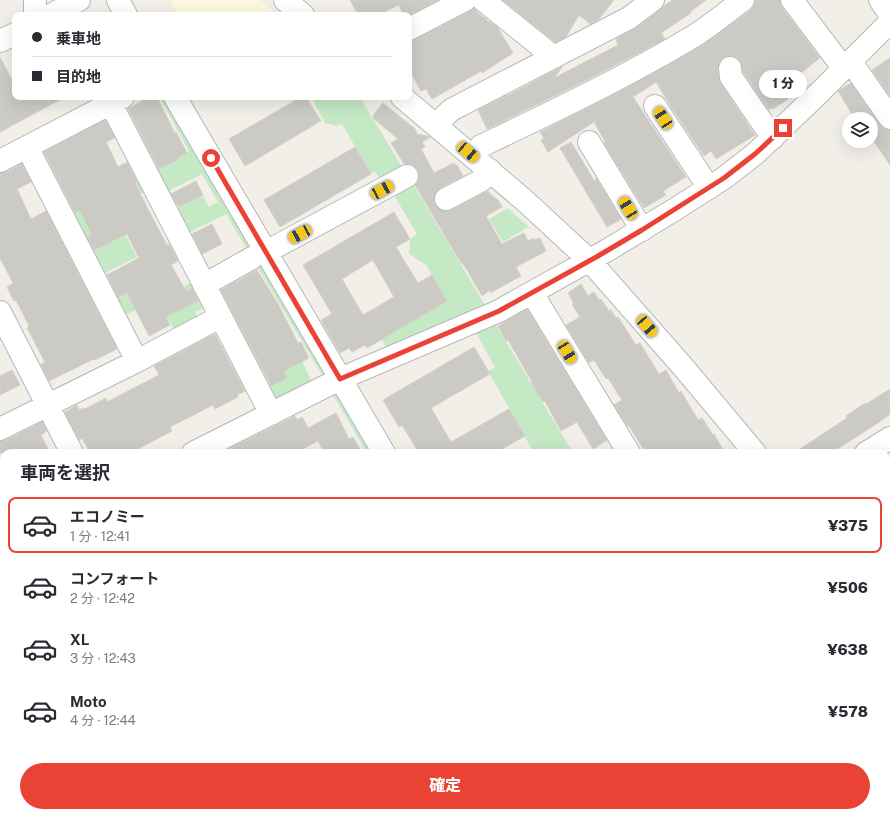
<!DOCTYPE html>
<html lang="ja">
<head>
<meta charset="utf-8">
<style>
  body { margin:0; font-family:"Public Sans","Noto Sans JP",sans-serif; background:#f2f2f3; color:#2b2b33; height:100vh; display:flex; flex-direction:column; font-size:15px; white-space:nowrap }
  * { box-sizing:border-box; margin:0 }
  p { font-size:13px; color:#7c7c81 }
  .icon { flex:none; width:22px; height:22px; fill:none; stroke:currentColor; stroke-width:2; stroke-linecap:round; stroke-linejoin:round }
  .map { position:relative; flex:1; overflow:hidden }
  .panel { position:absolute; left:0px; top:449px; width:890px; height:368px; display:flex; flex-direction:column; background:#fff; border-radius:12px 12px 0 0; box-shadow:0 4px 16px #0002 }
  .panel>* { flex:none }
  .guide { position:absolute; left:12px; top:12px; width:400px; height:88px; border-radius:8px; box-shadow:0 4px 16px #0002; display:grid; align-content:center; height:88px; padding:0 20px; background:#fff }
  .controls { position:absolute; left:842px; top:112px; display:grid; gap:8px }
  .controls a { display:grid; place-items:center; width:36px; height:36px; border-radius:50%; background:#fff; box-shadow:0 4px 16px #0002; font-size:20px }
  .end { position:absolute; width:18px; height:18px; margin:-9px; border:5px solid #ea4335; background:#fff; box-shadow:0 0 0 2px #fff }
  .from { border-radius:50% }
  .bubble { position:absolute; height:28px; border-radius:14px; background:#fff; box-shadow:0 4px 16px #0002; font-size:13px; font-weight:800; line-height:28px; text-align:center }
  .car { position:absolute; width:12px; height:24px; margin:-12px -6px; border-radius:5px; box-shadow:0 0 3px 1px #0007; background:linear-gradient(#f5c518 24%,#345 0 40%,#f5c518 0 76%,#345 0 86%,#f5c518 0) }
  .guide b { display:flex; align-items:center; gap:14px; height:38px; font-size:15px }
  .guide b+b { border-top:1px solid #e1e1e2 }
  .guide i { width:10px; height:10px; background:#2b2b33 }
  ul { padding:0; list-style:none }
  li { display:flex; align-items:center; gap:12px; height:56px; margin:0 8px 6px; padding:0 12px; border:2px solid transparent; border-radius:8px }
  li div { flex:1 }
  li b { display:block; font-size:15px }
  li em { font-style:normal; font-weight:800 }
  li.selected { border-color:#ea4335 }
  li>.icon { width:36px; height:36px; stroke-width:1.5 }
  h2 { padding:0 20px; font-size:18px; line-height:48px }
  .button { display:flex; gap:8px; margin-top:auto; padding:8px 20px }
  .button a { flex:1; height:46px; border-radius:24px; background:#ea4335; color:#fff; font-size:16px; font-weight:800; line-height:46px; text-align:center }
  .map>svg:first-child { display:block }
</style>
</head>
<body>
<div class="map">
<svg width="890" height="817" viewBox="0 0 890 817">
  <rect width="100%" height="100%" fill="#f1efe8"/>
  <path fill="#fef7e0" d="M169,0H260L278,15H178Z"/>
  <path fill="#c5e8c5" d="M159,97H168L324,373L322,375L226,214L184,235L175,209L203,196L209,207L218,202L202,174L163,194L141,151L148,148L151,153L148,154L153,164L156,163L160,169L178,160L177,158L189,151Z
    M311,97H360L405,172L377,186L378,176L375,171L371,174L342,124L337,126L325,123Z
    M144,179L147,185L144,192L127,201L92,235L87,237L93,250L124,232L137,257L99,276L71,215Z
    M410,179L485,305L386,348L382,339L447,301L426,265L409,254L410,239L417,234L391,190Z
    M508,208L529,227L503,242L489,219Z
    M196,280L209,305L195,312L200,322L176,334L167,317L198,301L192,288L186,291L183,287Z
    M150,281L159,298L120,318L112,301Z
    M496,325L573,453H534L488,371L495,367L476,333Z
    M265,356V368L259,371L268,388L287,378L284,371L302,362L312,381L277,399L266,396L250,363Z
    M332,393L343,395L377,453H367Z"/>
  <path fill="#cccac5" stroke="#d6d1c6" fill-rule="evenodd" d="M350,0H438L409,15H403L399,5L378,15H358Z
    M503,0H614L599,19L590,24L579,15L566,37L555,42Z
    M672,0H706L690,12L691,13L661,33L665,39L583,82L487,129L478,110L507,95V96L563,66L554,78L618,45L616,39L636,28Z
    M755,0H780L782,8L820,58L797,76L804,87L787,97L788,99L773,109L772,108L769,110L743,72L740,60L735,57L729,56L722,58L719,63L718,69L721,84L755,135L716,159L711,151L704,156L671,107L656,82L633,97L686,177L663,191L666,195L644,208L604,143L605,141L594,122L548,152L541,140L544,138L540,132L621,91L700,47L751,10L754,5Z
    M474,8L479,14L486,19L488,22L489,21L498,28L513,53L482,73L481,71L432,99L426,89L421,91L409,69V41L415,40L471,11Z
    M0,57L15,86V97H65L0,132Z
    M890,58V96L872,70Z
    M851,83L880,125L884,129L890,130V165L871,137V119H855L838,91Z
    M140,97H157L175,133L176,132L187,153L177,158L178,160L159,169L128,109L142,101Z
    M301,97H306L321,121L245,166L229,139Z
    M383,103L415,129L417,134L431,137L422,142L425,147L421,149L434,173L454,163L456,166L457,165L463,176L440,188L436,192L434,199L435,204L439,209L445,211L451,210L488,191L490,194L498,200L502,207L486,216L502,244L524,233L528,241L533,238L534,240L540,238L546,251L516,267L521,276L490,293V290L482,296L464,265L461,263L415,185L418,182L419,177L418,170L413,165L408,164H404L391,143L398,139L373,118L374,117L373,115Z
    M105,120L115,138L106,142L118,167L127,162L137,182L135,183L149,211L167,245L169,244L178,261L171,265L186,291L192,288L198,301L166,317L170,325L149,336L127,293L118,297L107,275L139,258L127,234L94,250L87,237L92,235L80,210L75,213L44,152Z
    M571,142L595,182L596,178L621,219L607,227L560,148Z
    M355,147L371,174L280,227L264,200Z
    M22,164L31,182L17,189L31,219L46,211L117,349L95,360L94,359L49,381L41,364L45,362L27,328L29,326L16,300L14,301L7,287L13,283L0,258V173L6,172Z
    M196,181L203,195L179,207L171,194Z
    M394,212L410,239L396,247L418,283L432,275L447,301L367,348L365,345L352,352L349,348L340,353L321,320L332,314L303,265ZM373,260L394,297L363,315L342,279Z
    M212,224L222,244L202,254L192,234Z
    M257,270L278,304L298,343L301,342L309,358L284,371L287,378L271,386L221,290Z
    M581,284L588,296L594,292L599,300L601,299L609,311L611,310L616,318L618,317L636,345L640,343L659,374L666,370L679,393L681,391L698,420L702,418L713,435L714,434L725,453H646L629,426L628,427L614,405L622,400L608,378L606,379L594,360L589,363L566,325L580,317L572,304L574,303L568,293Z
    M527,309L607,440L593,449L577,422L561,431L545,401L543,402L531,383L532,382L508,340L506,341L498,326Z
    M215,334L245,391L237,395L238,397L215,409L213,405L170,427L172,431L130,453H90L82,438L79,440L65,412L77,405L79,410L84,408L85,409L106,398L107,402L130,390L159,375L154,366Z
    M474,347L490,374L431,408L451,442L509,409L525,436L495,453H419L402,425L399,427L383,400Z
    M12,370L20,385L0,395V376Z
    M890,389V414L878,423L831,453H794L847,418L846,416L865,403L866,404Z
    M336,413L349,439L353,437L362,453H322L324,452L318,441L295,453H221L295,416L297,420L302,417L308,428Z
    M42,422L47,431L41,435L50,453H0V441L6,440Z"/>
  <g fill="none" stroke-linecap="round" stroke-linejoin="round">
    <defs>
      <path id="minor" d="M35,0V15
        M118,0L126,15
        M285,0L303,15
        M483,0L554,57
        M792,0L838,61L845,68
        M880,0L890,14
        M51,15L79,0
        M409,29L465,0
        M0,41L15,34
        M851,62L890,118
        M730,68L731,77L773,138
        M175,97L384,453
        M402,97L524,200L589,260L684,368L755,453
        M111,104L271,414
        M655,106L709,188
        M436,125L451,110L629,18L653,0
        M589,142L642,230
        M481,146C552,112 626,77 694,36C711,25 727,12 743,0
        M27,147L137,361
        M0,161L123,97
        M446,199L482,180L490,170
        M266,252L407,176
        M204,285L252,258
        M532,293L629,453
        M0,312L72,453
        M0,429L137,361L220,317
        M193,453L340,379L499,311L606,251L674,210L724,178L755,154L822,90L890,22
        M866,453L890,438
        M886,541L890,538
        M0,552L4,550
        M886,596L890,600
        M0,675L4,673
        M886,720L890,723
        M0,787L4,794
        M15,813L17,817
        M146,813L148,817
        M414,813V817
        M631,813L635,817
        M885,813L889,817
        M264,817L271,813
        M536,817L541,813"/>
    </defs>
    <use href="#minor" stroke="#b5b8bc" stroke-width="24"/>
    <use href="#minor" stroke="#fff" stroke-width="22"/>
  </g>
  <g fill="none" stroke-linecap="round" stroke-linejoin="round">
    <path stroke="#ea4335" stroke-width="5" d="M211,158L340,379L499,311L598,256L642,230L724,178L755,154L783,128"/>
  </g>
</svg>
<div class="controls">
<a><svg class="icon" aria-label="layers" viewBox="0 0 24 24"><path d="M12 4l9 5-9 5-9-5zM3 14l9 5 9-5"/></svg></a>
</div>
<i class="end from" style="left:211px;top:158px"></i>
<i class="end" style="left:783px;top:128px"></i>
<div class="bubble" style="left:759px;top:70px;width:48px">1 分</div>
<i class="car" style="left:663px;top:118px;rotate:327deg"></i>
<i class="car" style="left:468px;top:152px;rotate:130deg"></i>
<i class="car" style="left:382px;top:190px;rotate:61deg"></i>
<i class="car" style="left:628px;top:208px;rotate:329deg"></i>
<i class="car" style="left:300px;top:234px;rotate:242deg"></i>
<i class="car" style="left:647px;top:326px;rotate:139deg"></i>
<i class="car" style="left:567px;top:352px;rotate:149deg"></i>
<div class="guide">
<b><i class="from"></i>乗車地</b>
<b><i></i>目的地</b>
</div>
<section class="panel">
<h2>車両を選択</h2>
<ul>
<li class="selected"><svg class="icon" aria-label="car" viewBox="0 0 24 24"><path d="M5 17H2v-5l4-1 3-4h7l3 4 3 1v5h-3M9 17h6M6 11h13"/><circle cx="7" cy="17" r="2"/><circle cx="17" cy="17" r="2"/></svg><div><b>エコノミー</b><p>1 分 · 12:41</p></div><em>¥375</em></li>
<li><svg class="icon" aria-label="car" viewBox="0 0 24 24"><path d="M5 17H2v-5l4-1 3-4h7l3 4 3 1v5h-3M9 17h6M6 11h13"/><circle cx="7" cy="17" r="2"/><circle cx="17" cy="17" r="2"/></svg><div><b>コンフォート</b><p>2 分 · 12:42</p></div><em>¥506</em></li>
<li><svg class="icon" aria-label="car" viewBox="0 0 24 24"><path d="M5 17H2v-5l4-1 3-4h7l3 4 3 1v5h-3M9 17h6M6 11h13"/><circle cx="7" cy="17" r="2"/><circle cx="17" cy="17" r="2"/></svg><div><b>XL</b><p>3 分 · 12:43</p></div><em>¥638</em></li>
<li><svg class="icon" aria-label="car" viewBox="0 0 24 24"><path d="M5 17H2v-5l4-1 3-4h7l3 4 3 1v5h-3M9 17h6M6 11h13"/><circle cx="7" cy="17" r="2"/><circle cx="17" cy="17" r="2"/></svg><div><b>Moto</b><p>4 分 · 12:44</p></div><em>¥578</em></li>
</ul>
<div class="button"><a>確定</a></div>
</section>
</div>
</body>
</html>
